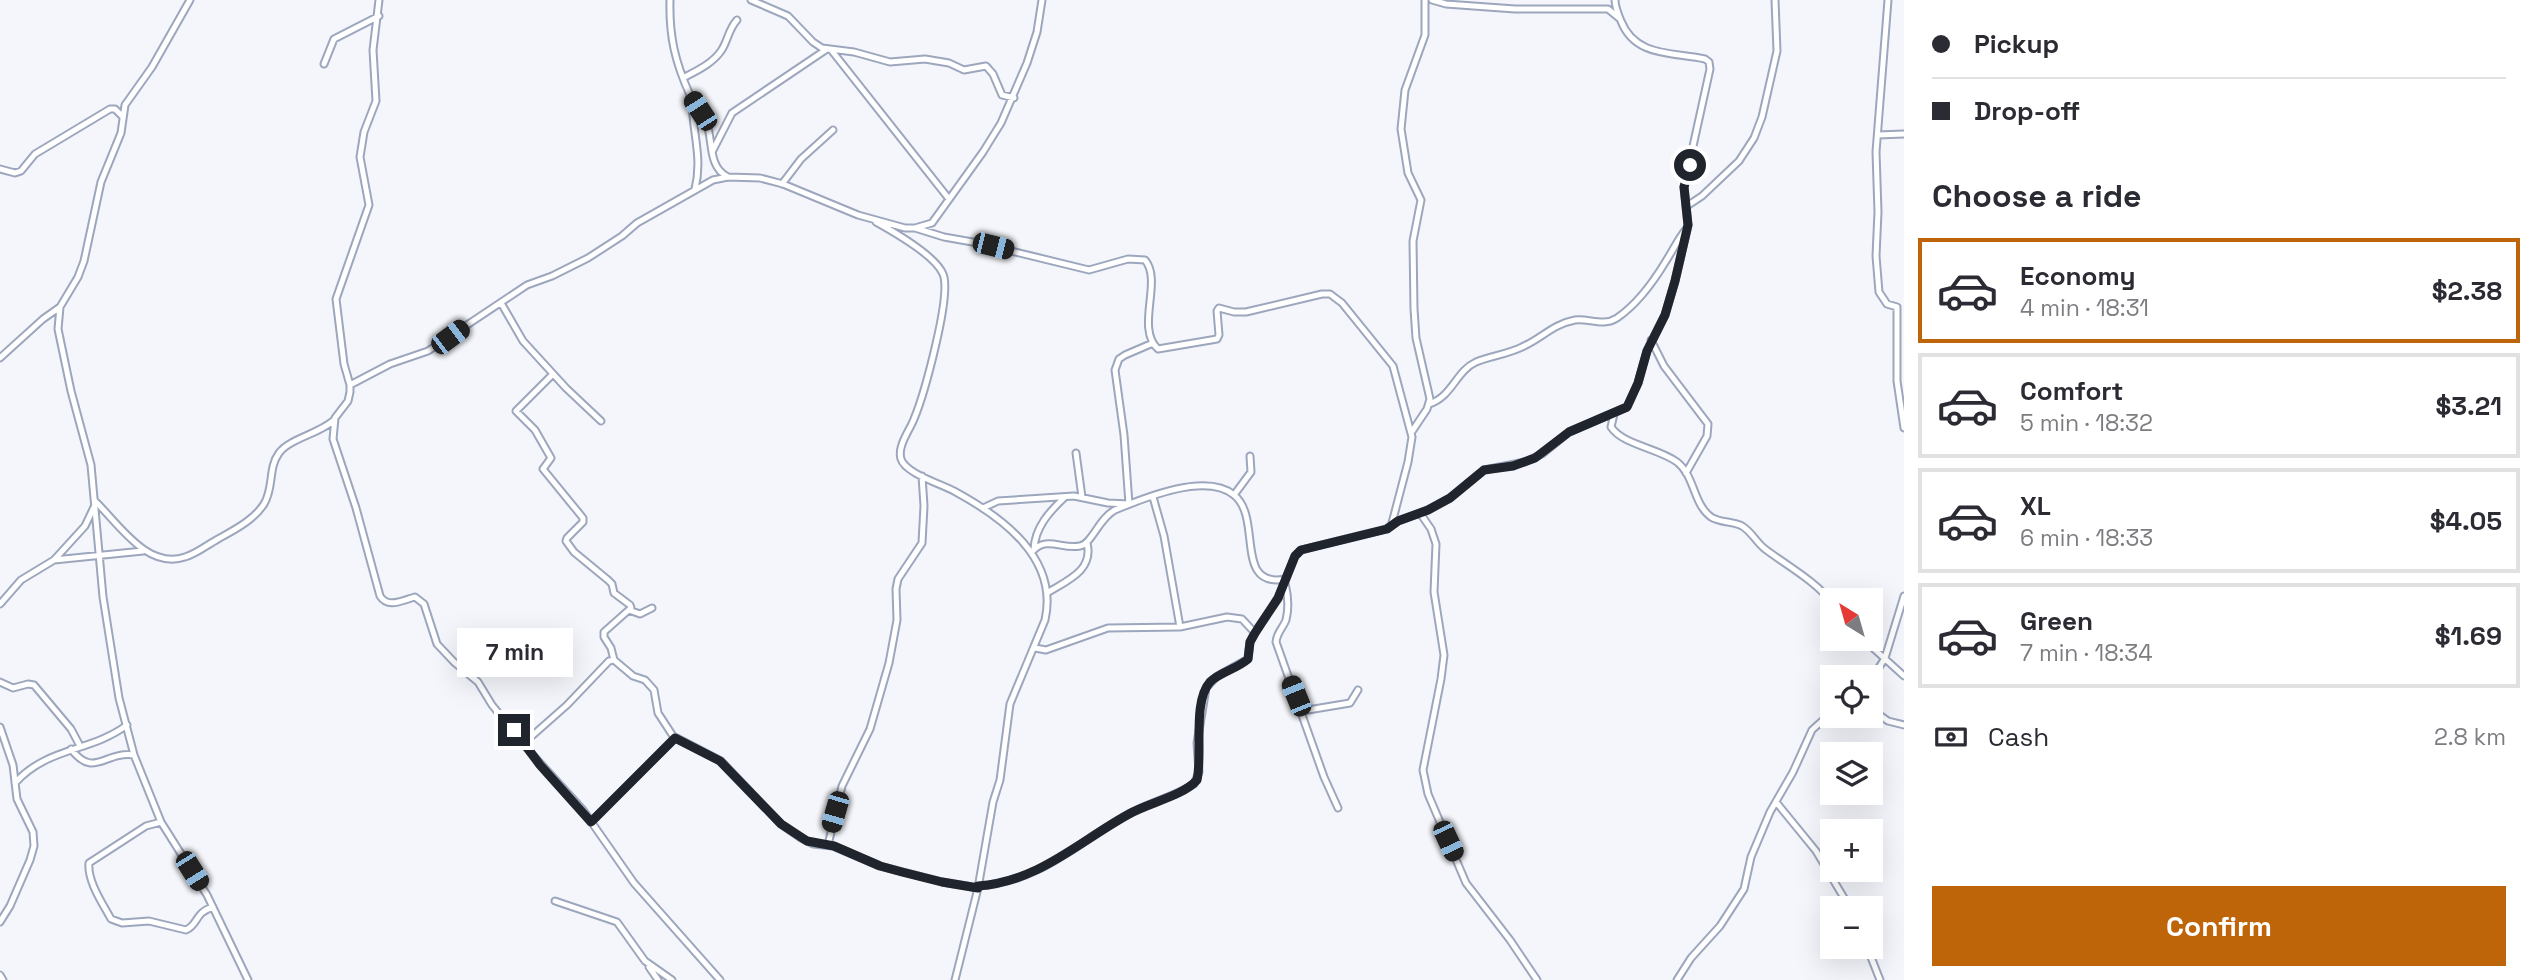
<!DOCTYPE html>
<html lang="en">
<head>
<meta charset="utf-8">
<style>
  body { margin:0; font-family:"Space Grotesk",sans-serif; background:#f7f7f7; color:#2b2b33; height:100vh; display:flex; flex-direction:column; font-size:26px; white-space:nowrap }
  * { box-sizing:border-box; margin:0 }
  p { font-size:23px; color:#7c7c81 }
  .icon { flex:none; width:38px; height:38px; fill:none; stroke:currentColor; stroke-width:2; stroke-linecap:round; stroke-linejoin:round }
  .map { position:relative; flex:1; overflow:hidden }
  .panel { display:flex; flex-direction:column; background:#fff; width:630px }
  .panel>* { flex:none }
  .guide { display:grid; align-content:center; height:154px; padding:0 28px; background:#fff }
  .needle { width:46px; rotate:323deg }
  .buttons { position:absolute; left:1820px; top:588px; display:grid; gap:14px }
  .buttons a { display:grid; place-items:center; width:63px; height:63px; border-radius:0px; background:#fff; box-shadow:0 7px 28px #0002; font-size:35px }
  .end { position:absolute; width:32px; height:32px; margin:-16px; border:9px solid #20242d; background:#fff; box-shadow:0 0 0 4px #fff }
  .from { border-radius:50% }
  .bubble { position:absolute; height:49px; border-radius:0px; background:#fff; box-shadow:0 7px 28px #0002; font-size:23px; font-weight:700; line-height:49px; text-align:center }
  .car { position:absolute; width:21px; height:42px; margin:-21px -10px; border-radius:9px; box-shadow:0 0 5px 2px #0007; background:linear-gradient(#222 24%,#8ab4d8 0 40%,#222 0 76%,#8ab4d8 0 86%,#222 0) }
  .guide b { display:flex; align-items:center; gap:24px; height:66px; font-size:26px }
  .guide b+b { border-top:2px solid #e1e1e2 }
  .guide i { width:18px; height:18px; background:#2b2b33 }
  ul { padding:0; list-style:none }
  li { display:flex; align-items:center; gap:21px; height:105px; margin:0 14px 10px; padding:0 14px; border:4px solid #e1e1e2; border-radius:0px }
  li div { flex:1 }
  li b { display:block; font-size:26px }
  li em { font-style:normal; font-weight:700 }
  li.selected { border-color:#be6409 }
  li>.icon { width:63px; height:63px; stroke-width:1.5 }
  h2 { padding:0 28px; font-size:32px; line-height:84px }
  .pay { display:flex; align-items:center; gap:18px; height:77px; padding:0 28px; font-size:26px }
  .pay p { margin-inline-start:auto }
  .action { display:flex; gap:14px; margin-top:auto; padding:14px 28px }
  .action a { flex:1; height:80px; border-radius:0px; background:#be6409; color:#fff; font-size:28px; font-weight:700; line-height:80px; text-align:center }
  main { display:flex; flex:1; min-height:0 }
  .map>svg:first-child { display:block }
</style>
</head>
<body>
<main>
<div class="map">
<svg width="1904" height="980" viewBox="0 0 1904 980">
  <rect width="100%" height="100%" fill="#f4f6fb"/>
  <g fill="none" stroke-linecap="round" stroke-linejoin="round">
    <defs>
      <path id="street" d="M190,0L152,67L125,105L121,133L101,182L84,261L78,277L60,307L58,329L71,391L91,465L103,597L119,698L134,755L161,822L207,895L248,980
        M379,0L373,50L376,101L364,132L360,157L369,205L336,299L344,364L350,385V392L348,401L335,418L333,439L356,508L380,596C388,609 403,600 415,597L424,604L437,644L454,662L478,682L492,705L531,753L583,810L634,883L720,980
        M670,0C669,36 675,62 690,95C694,105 703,113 707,124C713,142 708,167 728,177
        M751,0L788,16L813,42L822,48L854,52L890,62L925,59L949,63L964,70L986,66L993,74L1002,95L1014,98
        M1432,0L1446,4L1515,9H1608L1619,18
        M1888,0L1876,152L1878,212L1876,256L1879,292L1887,304L1897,307V381L1904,428
        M832,51L949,199
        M324,64L334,39L379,16
        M683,78C696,71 712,64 721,51C728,41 728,30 737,20
        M692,99C692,132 703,157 695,189
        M1878,135L1904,134
        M712,152L732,113L827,49
        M0,169L15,173L21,171L35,154L110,109H115L123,117
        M782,184L801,159L833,130
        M1687,206L1702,196L1739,161L1754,138L1762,117L1777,51L1775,0
        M876,222C894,232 935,255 943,274C952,295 924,395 914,419C910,430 897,446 901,459C905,473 941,484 954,491C1002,517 1059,558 1045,620L1010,704L1000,780L993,802L978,888L955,980
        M915,228L944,237L978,243L1089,270L1128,259L1145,260C1163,281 1135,328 1158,349L1217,339L1219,335L1217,311L1219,308L1234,312H1246L1322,294H1330L1342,303L1393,366L1412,437L1408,462L1392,523
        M501,303L523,341L566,388L601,421
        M1651,340L1664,366L1708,424L1707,436L1686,473
        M0,358L43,319L60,307
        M553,374L516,411L535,430L551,458L543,469L583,518V522L567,538L566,541L574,552L608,580L612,584L614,593L630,605L631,608L604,632V637L611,648L614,660
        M350,385L390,364L428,351L527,285L552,276L588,258L622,236L637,223L713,180L728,177L760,178L783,184L858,215L905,228H915L932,223L983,152L1001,123L1027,63L1037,32L1042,0
        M1429,404C1452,397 1456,371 1476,362C1491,356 1508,354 1522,347C1541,339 1553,324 1575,320C1589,318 1603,327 1617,318C1636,305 1654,281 1666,261C1673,250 1678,239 1686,229
        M1614,414L1611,427C1623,445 1658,448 1677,462C1695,476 1693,504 1711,517C1720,523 1733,521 1742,526C1752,532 1756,542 1765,549C1786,565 1817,582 1832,603
        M1411,433L1427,409L1430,399L1416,338L1414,309L1413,241L1421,200L1408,173L1401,129L1405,90L1425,35V0
        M1076,453L1082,497
        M1234,495L1251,472L1250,456
        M1153,497L1164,536L1180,627
        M95,501C118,523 147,570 185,557C196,554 207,545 218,539C234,530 254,520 264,504C274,488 268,468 279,453C289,439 318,434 333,421
        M983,508L998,501L1074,496L1108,503L1129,504L1124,435L1115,370L1119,359L1125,355L1153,343
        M1420,513L1431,529L1436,544L1434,592L1444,655L1441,679L1423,770L1428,794L1466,883L1510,940L1537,980
        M1034,549C1035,527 1050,511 1065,497
        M1032,552C1046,535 1062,550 1080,546C1092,544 1099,518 1115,510C1144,498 1206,472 1234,495C1263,518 1233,589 1286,579
        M54,560L85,526L94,507
        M1285,583C1288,595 1289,608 1286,620C1283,628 1277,632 1276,642L1324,777L1338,808
        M1047,593C1066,581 1094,571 1087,543
        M0,604L21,580L54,560L143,551
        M629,610L640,614L652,608
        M1863,639L1904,676
        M1035,648L1046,650L1108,628L1180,627L1227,617L1242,619L1255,633
        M1871,680L1885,658L1904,596
        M0,682L13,688L28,684L34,685L71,729L80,746
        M1871,709L1888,721L1904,725
        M1302,711L1350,703L1358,690
        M0,727L13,765L17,799L33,832L34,846L30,860L10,906L0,922
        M524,743L567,705L609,661L614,660L633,676L645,680L654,690L658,713L673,736L721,761L781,824L801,838L813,844L833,846L880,866L942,882L978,888
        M71,749C94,779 104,751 134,755
        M15,783C47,747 91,752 127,725
        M1776,802L1816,851L1850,908
        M161,822L146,826L89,863C87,881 103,904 111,919L122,923L149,921L186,930C199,924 194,913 213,907
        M591,822L675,738
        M828,845L842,786L870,729L889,663L897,620L896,589L898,579L922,543L924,506L922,476
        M979,886C1041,881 1078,842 1129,814C1150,802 1174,797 1194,784L1199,772L1197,743L1206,688L1216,677L1248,659L1250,642L1255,632L1278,599L1295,556L1301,550L1386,529L1398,521L1428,510L1450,498L1484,470L1525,462L1542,454L1569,432L1627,407L1638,383L1647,351L1665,315L1675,281L1688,225L1684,187L1710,69L1709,62L1705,59C1672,52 1635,57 1621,21C1618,14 1615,7 1615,0
        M555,901L617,922L645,961L672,980
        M1867,947L1880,980
        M649,967L658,980
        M0,975L3,980
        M1677,980L1691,958L1720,926L1744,889L1751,857L1770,812L1793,772L1812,730L1832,712"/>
    </defs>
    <use href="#street" stroke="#9ca6bd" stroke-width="9"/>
    <use href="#street" stroke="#fff" stroke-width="5"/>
  </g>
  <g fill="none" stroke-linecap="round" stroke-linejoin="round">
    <path stroke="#20242d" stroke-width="9" d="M514,730L540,765L591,822L675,738L720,761L781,824L807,841L834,846L880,866L902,872L942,882L978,888V886C1040,881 1078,842 1129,814C1148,803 1183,796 1197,780C1203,755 1192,702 1210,682C1220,672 1237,669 1248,659L1250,642L1255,633L1278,598L1295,556L1301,550L1387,529L1398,521L1428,510L1450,498L1484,470L1513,466L1535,458L1569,432L1627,407L1638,383L1647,351L1665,315L1675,281L1688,225L1684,187L1690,165"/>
  </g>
</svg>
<div class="buttons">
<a><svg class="needle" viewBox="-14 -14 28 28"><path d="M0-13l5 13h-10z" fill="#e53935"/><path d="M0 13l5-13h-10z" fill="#7c7c81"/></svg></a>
<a><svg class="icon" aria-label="locate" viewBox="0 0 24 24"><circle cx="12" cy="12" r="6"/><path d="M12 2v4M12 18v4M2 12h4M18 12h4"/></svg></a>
<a><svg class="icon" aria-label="layers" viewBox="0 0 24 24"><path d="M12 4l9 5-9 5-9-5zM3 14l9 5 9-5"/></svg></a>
<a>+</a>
<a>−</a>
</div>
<i class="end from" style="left:1690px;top:165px"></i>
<i class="end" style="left:514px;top:730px"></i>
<div class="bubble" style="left:457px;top:628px;width:116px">7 min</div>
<i class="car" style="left:700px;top:111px;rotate:327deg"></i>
<i class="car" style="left:993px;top:246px;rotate:104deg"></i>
<i class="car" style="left:450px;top:337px;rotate:53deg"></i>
<i class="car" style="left:1296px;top:696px;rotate:338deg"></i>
<i class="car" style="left:835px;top:812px;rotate:196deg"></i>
<i class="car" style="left:1448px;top:841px;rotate:155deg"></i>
<i class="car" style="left:192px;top:871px;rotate:148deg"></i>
</div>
<section class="panel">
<div class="guide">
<b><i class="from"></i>Pickup</b>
<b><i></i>Drop-off</b>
</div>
<h2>Choose a ride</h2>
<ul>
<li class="selected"><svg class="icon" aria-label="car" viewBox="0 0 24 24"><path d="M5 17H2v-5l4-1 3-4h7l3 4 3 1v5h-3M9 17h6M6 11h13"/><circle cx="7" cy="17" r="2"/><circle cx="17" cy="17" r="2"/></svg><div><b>Economy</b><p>4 min · 18:31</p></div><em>$2.38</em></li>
<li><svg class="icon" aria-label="car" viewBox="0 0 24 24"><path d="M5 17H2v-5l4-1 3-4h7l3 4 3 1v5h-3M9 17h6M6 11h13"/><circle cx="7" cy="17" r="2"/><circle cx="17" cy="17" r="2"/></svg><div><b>Comfort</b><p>5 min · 18:32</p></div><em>$3.21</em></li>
<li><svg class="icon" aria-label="car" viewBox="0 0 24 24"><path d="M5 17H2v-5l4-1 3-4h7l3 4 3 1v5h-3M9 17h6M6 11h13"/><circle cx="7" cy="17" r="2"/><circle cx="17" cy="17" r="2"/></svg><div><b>XL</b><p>6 min · 18:33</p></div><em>$4.05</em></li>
<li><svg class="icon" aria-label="car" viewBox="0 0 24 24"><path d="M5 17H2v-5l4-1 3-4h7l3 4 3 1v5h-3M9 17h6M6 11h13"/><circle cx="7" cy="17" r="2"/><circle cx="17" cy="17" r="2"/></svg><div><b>Green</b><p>7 min · 18:34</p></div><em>$1.69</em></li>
</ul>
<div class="pay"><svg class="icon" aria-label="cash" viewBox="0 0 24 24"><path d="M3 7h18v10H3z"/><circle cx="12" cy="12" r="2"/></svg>Cash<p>2.8 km</p></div>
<div class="action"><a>Confirm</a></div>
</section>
</main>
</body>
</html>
